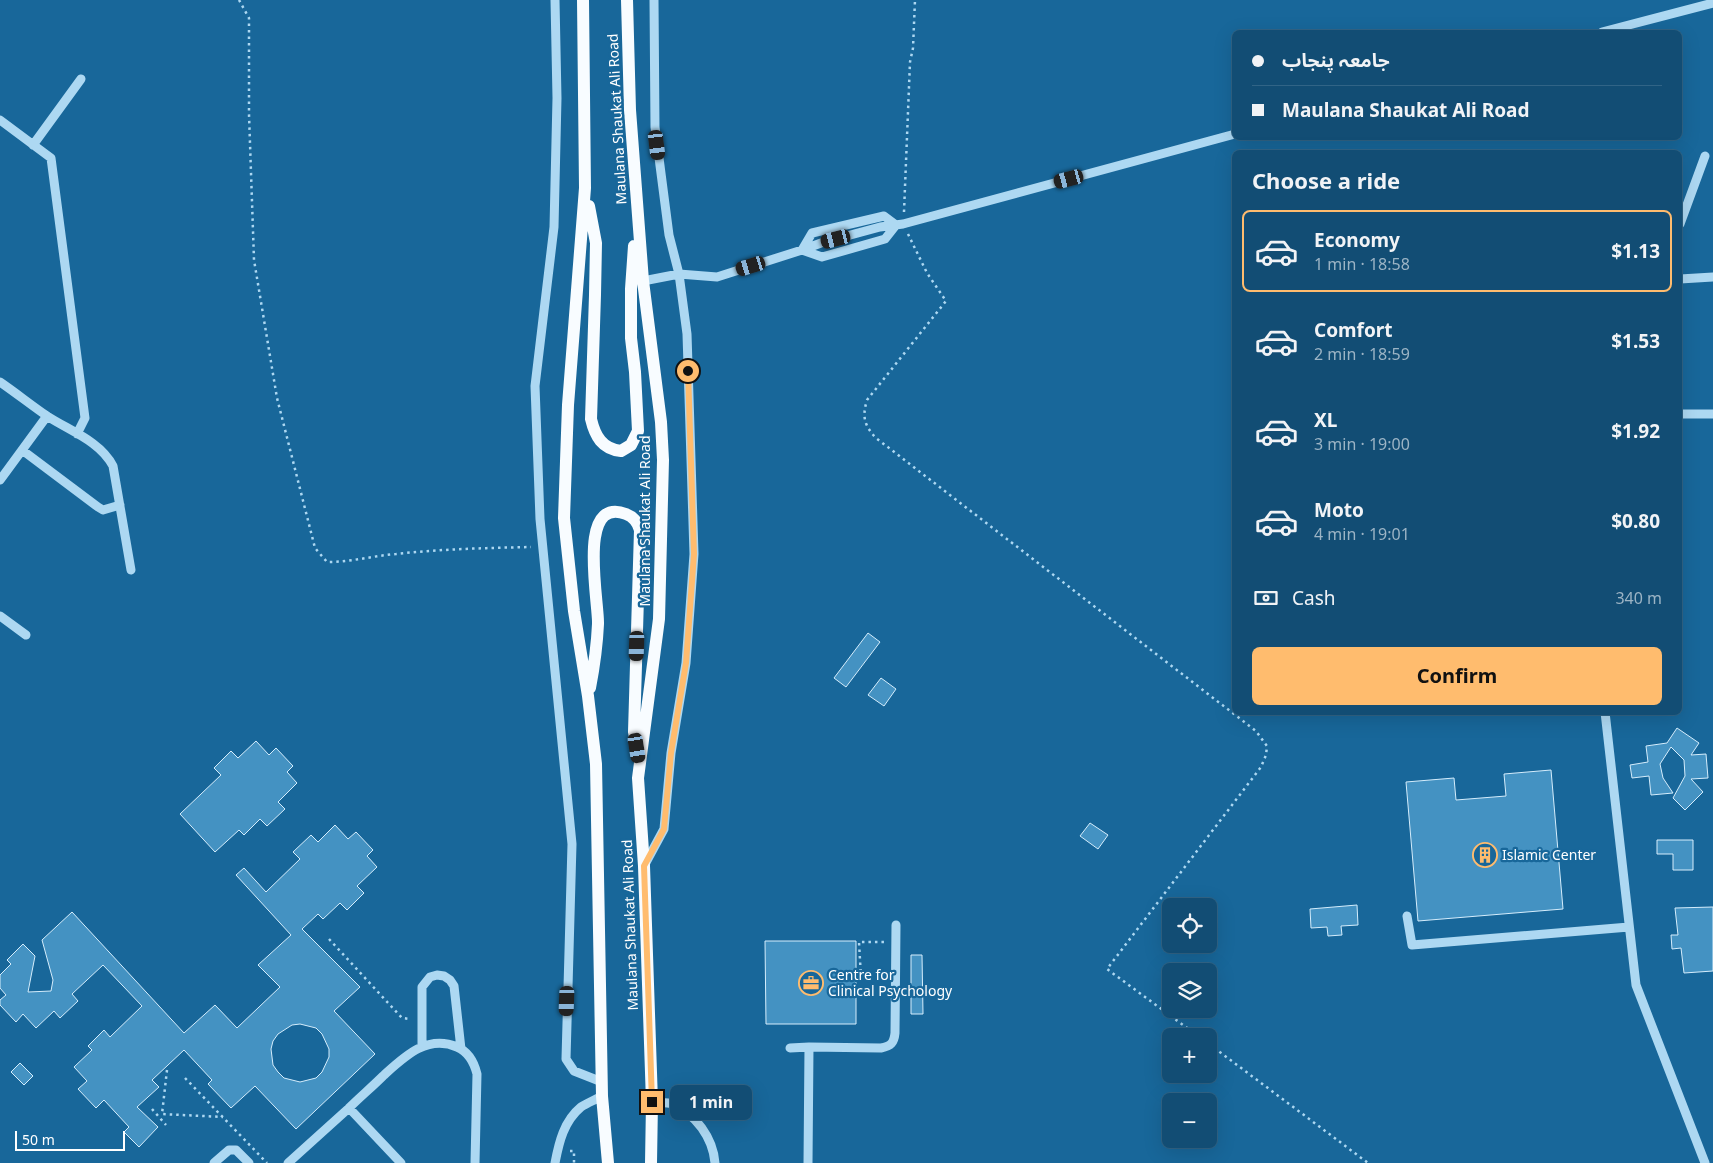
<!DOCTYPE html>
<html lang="en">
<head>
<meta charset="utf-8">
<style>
  body { margin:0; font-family:"Noto Sans","Noto Sans Arabic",sans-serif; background:#1b5479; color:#f1f3f6; height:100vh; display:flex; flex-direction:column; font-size:19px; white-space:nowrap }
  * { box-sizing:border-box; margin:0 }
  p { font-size:16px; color:#9cb4c5 }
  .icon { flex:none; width:28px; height:28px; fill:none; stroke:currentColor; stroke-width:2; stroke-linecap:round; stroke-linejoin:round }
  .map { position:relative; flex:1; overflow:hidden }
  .details { position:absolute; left:1232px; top:150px; width:450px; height:565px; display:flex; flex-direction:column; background:#124d74; border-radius:8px; box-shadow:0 5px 20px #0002,0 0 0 1px #316486 }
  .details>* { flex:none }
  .hud { position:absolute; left:1232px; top:30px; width:450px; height:110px; border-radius:8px; box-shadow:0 5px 20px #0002,0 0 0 1px #316486; display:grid; align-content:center; height:110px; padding:0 20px; background:#124d74 }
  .controls { position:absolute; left:1162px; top:898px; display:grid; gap:10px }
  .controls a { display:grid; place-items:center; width:55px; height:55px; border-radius:8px; background:#124d74; box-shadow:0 5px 20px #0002,0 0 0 1px #316486; font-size:25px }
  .scale { position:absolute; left:15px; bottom:12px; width:110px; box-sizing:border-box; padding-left:5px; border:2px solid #fff; border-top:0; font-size:14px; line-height:18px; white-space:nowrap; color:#fff; -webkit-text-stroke:4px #18679a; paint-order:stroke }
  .end { position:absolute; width:22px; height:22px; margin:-11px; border:6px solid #ffbc6e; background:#111; box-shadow:0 0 0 2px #111 }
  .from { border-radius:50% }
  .bubble { position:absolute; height:35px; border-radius:8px; background:#124d74; box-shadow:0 5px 20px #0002,0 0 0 1px #316486; font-size:16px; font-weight:700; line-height:35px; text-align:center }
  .car { position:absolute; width:15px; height:30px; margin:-15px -8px; border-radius:6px; box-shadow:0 0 4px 1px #0007; background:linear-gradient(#222 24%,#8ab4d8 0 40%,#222 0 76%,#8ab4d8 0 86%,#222 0) }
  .hud b { display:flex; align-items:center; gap:18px; height:48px; font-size:19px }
  .hud b+b { border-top:1px solid #316486 }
  .hud i { width:12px; height:12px; background:#f1f3f6 }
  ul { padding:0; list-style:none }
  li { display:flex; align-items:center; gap:15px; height:82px; margin:0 10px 8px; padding:0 10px; border:2px solid transparent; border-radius:8px }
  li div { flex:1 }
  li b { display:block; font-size:19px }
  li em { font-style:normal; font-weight:700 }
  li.current { border-color:#ffbc6e }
  li>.icon { width:45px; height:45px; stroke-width:1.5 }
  h2 { padding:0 20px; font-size:22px; line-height:60px }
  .pay { display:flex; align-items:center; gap:12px; height:55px; padding:0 20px; font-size:19px }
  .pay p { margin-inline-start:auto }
  .action { display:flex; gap:10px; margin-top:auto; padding:10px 20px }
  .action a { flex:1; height:58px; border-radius:8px; background:#ffbc6e; color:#111; font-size:20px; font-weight:700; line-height:58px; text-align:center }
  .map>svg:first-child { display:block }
</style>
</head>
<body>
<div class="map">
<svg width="1713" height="1163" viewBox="0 0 1713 1163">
  <rect width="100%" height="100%" fill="#18679a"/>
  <path fill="#4492c2" stroke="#d5edfc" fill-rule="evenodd" d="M868,633L880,642L846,687L834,678Z
    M881,678L896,689L884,706L868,695Z
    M1677,728L1699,743L1691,755L1706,754L1708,778L1691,779L1703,792L1685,810L1673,798L1685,776L1684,760L1671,747L1660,764L1663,778L1673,793L1651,795L1649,776L1632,778L1630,765L1648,762L1646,746L1667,743Z
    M256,741L269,755L276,748L293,766L287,772L297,783L278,802L285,809L267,826L260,819L244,835L239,830L215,852L180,814L221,775L214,768L231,751L238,758Z
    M1551,770L1563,909L1418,921L1406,782L1454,778L1456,800L1506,796L1504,774Z
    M1090,823L1108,835L1098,849L1080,836Z
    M335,825L348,839L356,832L373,850L367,856L377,867L357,886L364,893L347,910L340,903L323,919L318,914L302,929L360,987L334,1011L375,1054L296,1129L255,1086L231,1108L208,1084L212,1080L184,1050L152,1080L159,1087L137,1107L158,1127L139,1147L124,1132L129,1127L104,1100L96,1108L78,1089L87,1081L74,1067L92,1050L88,1046L104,1030L110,1037L142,1006L103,965L72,994L78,1001L60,1018L54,1011L36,1028L23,1014L16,1022L0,1005V1000L6,995L0,988V975L11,964L7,960L23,944L35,956L28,992L51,991L53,980L42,940L72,912L184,1033L215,1005L237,1028L280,987L258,965L291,935L236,875L244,868L266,892L300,859L293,852L311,835L318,842ZM300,1024L316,1028L322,1034L329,1049V1057L322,1072L316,1078L300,1082L284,1078L278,1072L273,1065L271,1049L273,1041L278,1034L292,1025Z
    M1657,840H1693V870H1673V854H1657Z
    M1357,905L1358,925L1341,926L1342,935L1328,936L1327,927L1311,928L1310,909Z
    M1713,907V971L1684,973L1681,948L1672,949L1671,935H1678L1675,908Z
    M765,941H856V1024H766Z
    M911,955H922L923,1014H911Z
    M20,1063L33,1076L24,1085L11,1072Z"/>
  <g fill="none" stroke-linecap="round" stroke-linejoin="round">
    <path stroke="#add8f2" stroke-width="2.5" stroke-dasharray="2.5 4" stroke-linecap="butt" d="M239,0L249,18V114L254,260L277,398L315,548L327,562C351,562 372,556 396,554C441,549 486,548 531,547
      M904,212L910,62L913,48L915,0
      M908,234L927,273L946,301L867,400C862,417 864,425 876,438L1256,731L1267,746L1266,755L1261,767L1107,969L1198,1036
      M329,939L402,1018L410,1019
      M861,978L859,942H884
      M1209,1044L1368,1163
      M167,1070L162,1114L223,1117
      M185,1078L267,1163
      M152,1109L166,1125
      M570,1151H574V1163"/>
    <path stroke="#add8f2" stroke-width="9" d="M555,0L557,98L554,227L535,386L540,519L572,844L566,1059L574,1071L602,1082
      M1602,32L1713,3
      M0,120L51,158L85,418L77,434
      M33,145L81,79
      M884,216L896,225L885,239L822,257L802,250L812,233Z
      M1680,224L1705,156
      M1680,279L1713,277
      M643,281L679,274L717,277L802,250L821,243L880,227L903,224L1235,134
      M0,382C16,393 31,405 47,416C70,431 100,441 113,466L131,570
      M1680,414H1713
      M22,450L98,507L103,510L120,505
      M0,480L47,416
      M0,616L26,635
      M1605,712L1636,985L1705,1163
      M644,866L664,829L671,753L686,663L694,554L687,334L679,274L669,235L655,127L654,0
      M1407,916L1412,945L1629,927
      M422,1046V987L430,977L437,975L444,976L450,980L454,986L461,1049
      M809,1047L881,1048C891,1046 894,1043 895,1033L896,925
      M790,1048L809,1047L808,1163
      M652,1102C659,1103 667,1102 672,1104C696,1114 713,1138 715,1163
      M349,1108C360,1097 372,1087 383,1076C404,1057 427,1034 457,1047C469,1052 474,1062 477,1074L475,1163
      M214,1163L229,1150H236L249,1163
      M288,1163L349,1108L401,1163
      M555,1163C559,1142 564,1121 581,1107C587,1103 595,1100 602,1096"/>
    <path stroke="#f8fcff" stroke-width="12" d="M583,0L585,188L568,405L564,518L574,611L588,696L596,764L602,1096L608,1163
      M627,0L630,110L643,281L661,422L663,460L659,619L638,778L644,866L652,1102L651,1163
      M589,206L596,243L595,295L591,419C595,436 602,449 621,451L631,445L638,431L635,372L631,338V289L634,246
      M590,688C594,667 597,646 598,624C599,602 576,495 626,514C634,517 638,523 640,530L634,732L637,749"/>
  </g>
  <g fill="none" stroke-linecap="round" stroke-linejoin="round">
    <path stroke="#ffbc6e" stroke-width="6" d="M652,1102L644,866L664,829L671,753L686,663L694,554L688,371"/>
  </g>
  <defs>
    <symbol id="building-ring" viewBox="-11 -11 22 22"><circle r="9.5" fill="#18679a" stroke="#ffbc6e" stroke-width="1.5"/><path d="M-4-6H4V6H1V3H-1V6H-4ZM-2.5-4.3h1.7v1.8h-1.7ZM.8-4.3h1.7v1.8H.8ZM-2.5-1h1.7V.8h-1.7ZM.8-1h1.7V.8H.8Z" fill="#ffbc6e"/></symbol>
    <symbol id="office-ring" viewBox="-11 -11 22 22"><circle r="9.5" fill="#18679a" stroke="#ffbc6e" stroke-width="1.5"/><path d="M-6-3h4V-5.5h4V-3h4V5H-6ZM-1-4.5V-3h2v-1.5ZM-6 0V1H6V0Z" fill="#ffbc6e"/></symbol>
  </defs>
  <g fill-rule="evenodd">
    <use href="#building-ring" x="1471" y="841" width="28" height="28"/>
    <use href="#office-ring" x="797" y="969" width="28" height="28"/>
  </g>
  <g text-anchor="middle" stroke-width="4.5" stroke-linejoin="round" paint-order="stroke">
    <g font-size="14" fill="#fff" stroke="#18679a">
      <text transform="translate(617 119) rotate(-93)" y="5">Maulana Shaukat Ali Road</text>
      <text transform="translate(645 521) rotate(-90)" y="5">Maulana Shaukat Ali Road</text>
      <text transform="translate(630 925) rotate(-92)" y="5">Maulana Shaukat Ali Road</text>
    </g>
    <g font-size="14" fill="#fff" stroke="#18679a" text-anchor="start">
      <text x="1502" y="860">Islamic Center</text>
      <text x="828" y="980">Centre for<tspan x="828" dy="16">Clinical Psychology</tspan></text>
    </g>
  </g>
</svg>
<div class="controls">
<a><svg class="icon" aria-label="locate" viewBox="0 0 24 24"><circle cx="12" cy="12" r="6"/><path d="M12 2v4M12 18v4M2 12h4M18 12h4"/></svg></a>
<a><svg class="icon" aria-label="layers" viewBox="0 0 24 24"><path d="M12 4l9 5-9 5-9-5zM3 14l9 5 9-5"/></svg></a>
<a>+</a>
<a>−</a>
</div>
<div class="scale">50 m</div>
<i class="end from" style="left:688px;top:371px"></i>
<i class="end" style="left:652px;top:1102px"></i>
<div class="bubble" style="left:670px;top:1085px;width:82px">1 min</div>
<i class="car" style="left:657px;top:145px;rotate:173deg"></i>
<i class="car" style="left:1069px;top:179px;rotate:255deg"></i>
<i class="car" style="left:836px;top:239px;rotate:256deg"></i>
<i class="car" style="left:751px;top:266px;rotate:253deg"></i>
<i class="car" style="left:637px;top:646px;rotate:182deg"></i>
<i class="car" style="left:637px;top:748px;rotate:171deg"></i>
<i class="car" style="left:567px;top:1001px;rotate:182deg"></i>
<div class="hud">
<b><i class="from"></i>جامعہ پنجاب</b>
<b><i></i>Maulana Shaukat Ali Road</b>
</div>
<section class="details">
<h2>Choose a ride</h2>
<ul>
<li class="current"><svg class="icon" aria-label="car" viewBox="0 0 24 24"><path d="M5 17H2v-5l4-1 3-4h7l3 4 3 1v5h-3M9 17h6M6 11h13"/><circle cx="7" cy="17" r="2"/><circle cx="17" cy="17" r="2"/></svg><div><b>Economy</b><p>1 min · 18:58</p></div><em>$1.13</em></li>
<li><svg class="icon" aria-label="car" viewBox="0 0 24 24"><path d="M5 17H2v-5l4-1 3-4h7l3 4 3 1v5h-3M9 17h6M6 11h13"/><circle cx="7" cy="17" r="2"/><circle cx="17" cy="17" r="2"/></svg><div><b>Comfort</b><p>2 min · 18:59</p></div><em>$1.53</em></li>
<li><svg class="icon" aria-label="car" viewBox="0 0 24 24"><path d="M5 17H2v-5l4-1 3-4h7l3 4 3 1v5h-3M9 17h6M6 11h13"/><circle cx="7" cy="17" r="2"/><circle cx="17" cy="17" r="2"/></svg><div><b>XL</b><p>3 min · 19:00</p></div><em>$1.92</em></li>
<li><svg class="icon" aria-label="car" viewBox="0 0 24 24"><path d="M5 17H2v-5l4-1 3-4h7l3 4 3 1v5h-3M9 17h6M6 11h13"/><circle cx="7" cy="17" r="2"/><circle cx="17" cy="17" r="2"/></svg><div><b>Moto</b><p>4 min · 19:01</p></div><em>$0.80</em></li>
</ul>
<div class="pay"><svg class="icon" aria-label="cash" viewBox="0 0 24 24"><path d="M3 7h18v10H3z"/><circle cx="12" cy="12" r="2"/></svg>Cash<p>340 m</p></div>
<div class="action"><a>Confirm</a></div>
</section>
</div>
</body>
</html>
